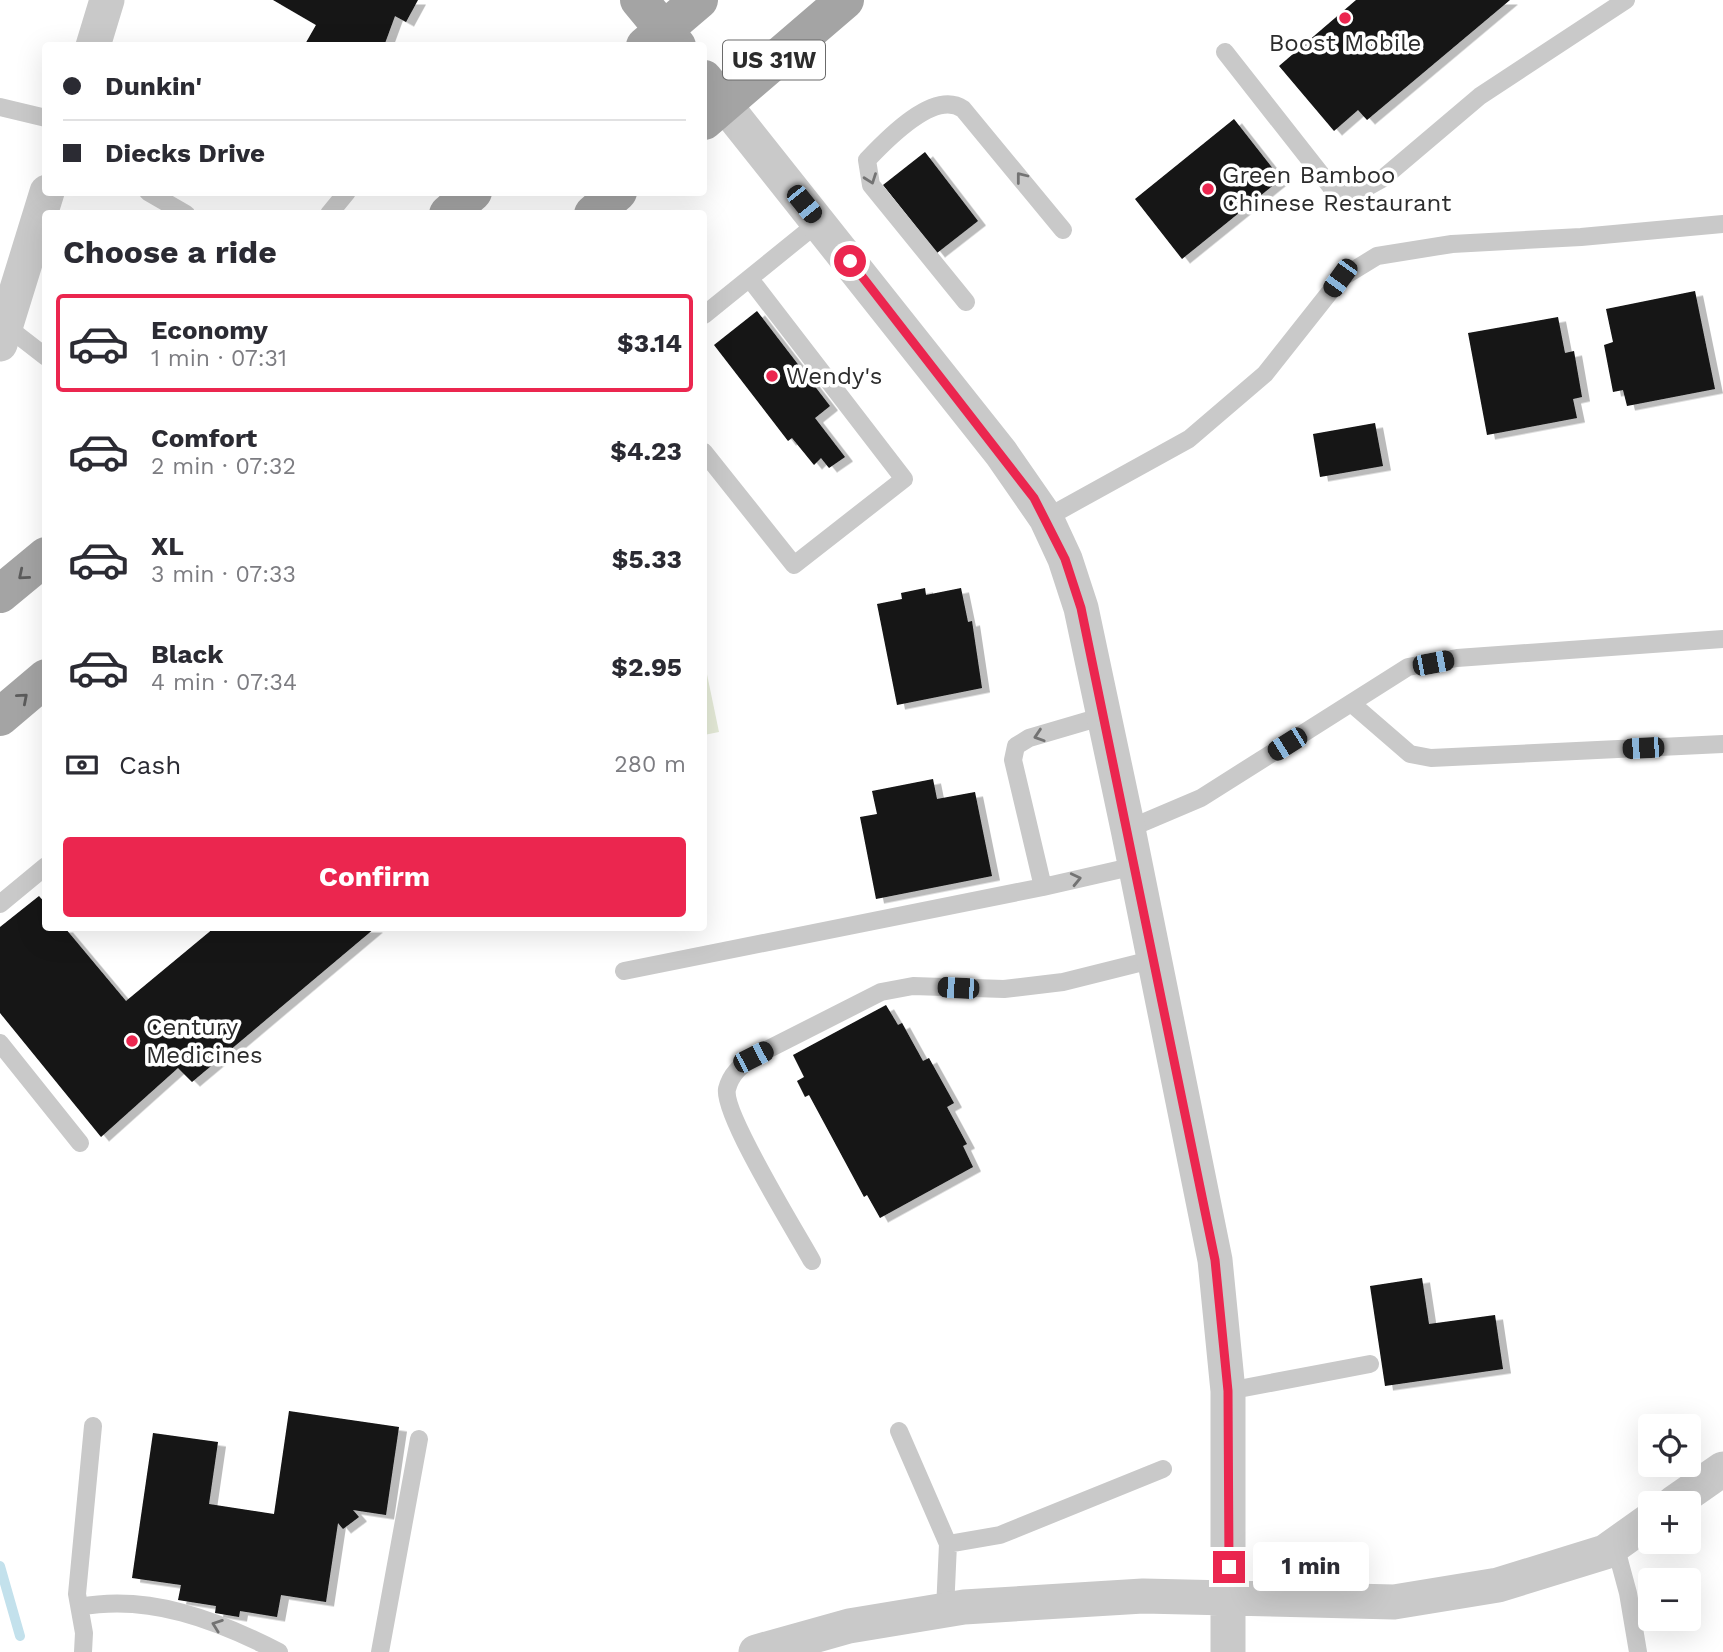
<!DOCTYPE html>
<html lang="en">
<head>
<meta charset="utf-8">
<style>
  body { margin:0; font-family:"Work Sans",sans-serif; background:#f7f7f7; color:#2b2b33; height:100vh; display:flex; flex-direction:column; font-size:26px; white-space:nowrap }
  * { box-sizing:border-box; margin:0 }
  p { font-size:23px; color:#7c7c81 }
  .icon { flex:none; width:38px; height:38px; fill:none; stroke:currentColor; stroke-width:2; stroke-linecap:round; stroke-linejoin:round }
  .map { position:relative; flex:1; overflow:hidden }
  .side { position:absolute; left:42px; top:210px; width:665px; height:721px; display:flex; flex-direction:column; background:#fff; border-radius:7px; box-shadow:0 7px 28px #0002 }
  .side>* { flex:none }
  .hud { position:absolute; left:42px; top:42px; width:665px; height:154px; border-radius:7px; box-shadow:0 7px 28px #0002; display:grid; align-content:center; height:154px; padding:0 21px; background:#fff }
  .buttons { position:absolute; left:1638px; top:1414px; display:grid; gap:14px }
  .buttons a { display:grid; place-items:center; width:63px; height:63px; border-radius:7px; background:#fff; box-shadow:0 7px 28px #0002; font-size:35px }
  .end { position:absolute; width:32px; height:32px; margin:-16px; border:9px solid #eb264f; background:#fff; box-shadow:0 0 0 4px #fff }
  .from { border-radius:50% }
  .bubble { position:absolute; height:49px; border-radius:7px; background:#fff; box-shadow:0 7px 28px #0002; font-size:23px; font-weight:700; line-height:49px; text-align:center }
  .car { position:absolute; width:21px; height:42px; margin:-21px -10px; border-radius:9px; box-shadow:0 0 5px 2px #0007; background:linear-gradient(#222 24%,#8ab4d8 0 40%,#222 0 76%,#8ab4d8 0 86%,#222 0) }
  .hud b { display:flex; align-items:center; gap:24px; height:66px; font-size:26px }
  .hud b+b { border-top:2px solid #e1e1e2 }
  .hud i { width:18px; height:18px; background:#2b2b33 }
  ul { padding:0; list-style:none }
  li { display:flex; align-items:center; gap:21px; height:98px; margin:0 14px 10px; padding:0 7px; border:4px solid transparent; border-radius:7px }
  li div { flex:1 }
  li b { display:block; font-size:26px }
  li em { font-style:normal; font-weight:700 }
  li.on { border-color:#eb264f }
  li>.icon { width:63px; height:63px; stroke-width:1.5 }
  h2 { padding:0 21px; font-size:32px; line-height:84px }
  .pay { display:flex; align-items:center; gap:18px; height:77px; padding:0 21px; font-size:26px }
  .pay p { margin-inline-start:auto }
  .cta { display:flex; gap:14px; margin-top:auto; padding:14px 21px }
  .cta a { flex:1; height:80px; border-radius:7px; background:#eb264f; color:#fff; font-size:28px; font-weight:700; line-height:80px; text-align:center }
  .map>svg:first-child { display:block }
</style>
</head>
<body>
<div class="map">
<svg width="1723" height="1652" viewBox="0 0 1723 1652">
  <defs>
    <filter id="shadow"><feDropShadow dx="8" dy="4.5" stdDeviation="0" flood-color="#0004"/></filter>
  </defs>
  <rect width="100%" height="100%" fill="#fff"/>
  <path fill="#e5ebd8" d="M704,660L719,732L704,735Z"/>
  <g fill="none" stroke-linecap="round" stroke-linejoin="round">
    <path stroke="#c3e1ec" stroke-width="10" d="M0,1566L20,1636"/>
  </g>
  <path fill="#131313" filter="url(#shadow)" d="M273,0H418L406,22L395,16L384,46H304L316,25Z
    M1356,0H1510L1367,120L1358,110L1334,131L1279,66Z
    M1234,119L1281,179L1182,259L1135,199Z
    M925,152L978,221L937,253L883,185Z
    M1695,291L1715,389L1627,406L1623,390L1613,392L1604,345L1613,342L1606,309Z
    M757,311L830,406L815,418L845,457L829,468L821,458L814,465L792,438L788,441L714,345Z
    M1558,317L1565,353L1574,351L1582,397L1573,399L1577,418L1487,435L1468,333Z
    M1375,423L1383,466L1320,477L1313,434Z
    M925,588L926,595L961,588L968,622L972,621L982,688L897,705L877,604L902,599L901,593Z
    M933,779L937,799L975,792L992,876L876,899L860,817L877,814L872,791Z
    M39,896L46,904V928H65L126,1001L214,928H375L192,1082L178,1068L101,1137L0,1013V927Z
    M886,1005L898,1025L902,1023L923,1061L929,1058L954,1103L947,1107L967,1144L963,1146L973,1167L880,1218L867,1195L864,1197L809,1095L805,1097L797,1081L804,1077L793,1055Z
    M1422,1278L1429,1324L1495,1315L1503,1369L1385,1386L1370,1286Z
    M289,1411L399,1427L386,1515L353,1510L359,1517L343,1529L338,1523L326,1602L281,1595L277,1617L240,1611L239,1617L215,1613L216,1606L178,1600L181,1585L132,1578L153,1433L218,1442L209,1504L274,1514Z"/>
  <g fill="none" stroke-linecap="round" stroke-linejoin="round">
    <path stroke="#c9c9c9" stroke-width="18" d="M1225,52L1335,192L1355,194L1382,179L1480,96L1626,0
      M0,107L46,118
      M148,192L186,214
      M329,214L347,192
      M966,302L871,185L867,160C886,140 934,89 963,109L1063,230
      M704,315L819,222
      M6,326L46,357
      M704,452L794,565L904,479L750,279
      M1046,518L1189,439L1265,374L1341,278L1377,256L1452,244L1581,237L1723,224
      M1351,703L1410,754L1431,758L1723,744
      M1104,716L1029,738L1016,746L1013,760L1043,887L1135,866
      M1128,829L1201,798L1408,667L1457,658L1723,639
      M0,904L46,866
      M624,971L1043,887
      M0,1043L80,1143
      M812,1261C796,1232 722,1113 727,1089C731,1073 741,1066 753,1057L881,992L913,986L1004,989L1063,982L1155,959
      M1228,1391L1370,1364
      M899,1431L948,1544L945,1610
      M948,1544L1000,1535L1163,1469
      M1615,1545L1628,1593L1638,1652
      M80,1607C149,1594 217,1620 279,1652
      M83,1652L84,1633L77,1594L93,1426
      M380,1652L419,1439"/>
    <path stroke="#c9c9c9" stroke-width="35" d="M93,46L107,0
      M724,104L1001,453L1046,518L1065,559L1081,608L1128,829L1215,1260L1228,1391V1652
      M0,344L47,192
      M1674,1503L1723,1469
      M756,1652L849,1626L964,1607L1143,1596L1394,1602L1498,1585L1605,1552L1650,1520"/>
    <path stroke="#a4a4a4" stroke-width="38" d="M639,0L677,46
      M645,46L699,0
      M704,79L724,104
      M704,121L845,0
      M448,214L473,192
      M593,214L618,192
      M0,594L46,556
      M0,717L46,678"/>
  </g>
  <defs><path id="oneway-chevron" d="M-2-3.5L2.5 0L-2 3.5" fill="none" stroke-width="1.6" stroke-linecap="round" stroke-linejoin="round" transform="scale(1.75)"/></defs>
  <g stroke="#737373">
    <use href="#oneway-chevron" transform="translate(1021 177) rotate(-128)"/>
    <use href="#oneway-chevron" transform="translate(871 179) rotate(70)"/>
    <use href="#oneway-chevron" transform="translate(1039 736) rotate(162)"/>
    <use href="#oneway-chevron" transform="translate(1076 879) rotate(-13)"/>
    <use href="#oneway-chevron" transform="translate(217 1625) rotate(-160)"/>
  </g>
  <g stroke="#5c5c5c">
    <use href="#oneway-chevron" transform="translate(23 575) rotate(140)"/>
    <use href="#oneway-chevron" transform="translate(23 698) rotate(-41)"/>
  </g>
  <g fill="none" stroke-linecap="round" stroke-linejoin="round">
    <path stroke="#eb264f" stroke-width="9" d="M850,261L1034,498L1065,559L1081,608L1215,1260L1228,1391L1229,1567"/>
  </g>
  <g fill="#eb264f" stroke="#fff" stroke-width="2.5">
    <circle cx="1345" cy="18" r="7"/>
    <circle cx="1208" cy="189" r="7"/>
    <circle cx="772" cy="376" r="7"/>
    <circle cx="132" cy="1041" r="7"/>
  </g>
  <g text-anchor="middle" stroke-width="7" stroke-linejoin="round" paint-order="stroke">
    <rect fill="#fff" stroke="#6b6b6b" stroke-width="2" x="723" y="40.5" width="102" height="39" rx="5"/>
    <g font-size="23" font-weight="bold" fill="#2c2c2c">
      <text x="774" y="68">US 31W</text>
    </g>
    <g font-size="24" fill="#2c2c2c" stroke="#fff" text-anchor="start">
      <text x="1345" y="51" text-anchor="middle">Boost Mobile</text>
      <text x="1222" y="183">Green Bamboo<tspan x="1222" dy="28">Chinese Restaurant</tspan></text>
      <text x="786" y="384">Wendy's</text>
      <text x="146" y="1035">Century<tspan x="146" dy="28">Medicines</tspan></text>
    </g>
  </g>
</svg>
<div class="buttons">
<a><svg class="icon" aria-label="locate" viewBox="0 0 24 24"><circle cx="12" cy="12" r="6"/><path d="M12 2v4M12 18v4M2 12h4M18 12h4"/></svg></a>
<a>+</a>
<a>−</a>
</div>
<i class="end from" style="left:850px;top:261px"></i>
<i class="end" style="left:1229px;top:1567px"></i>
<div class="bubble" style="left:1253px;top:1542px;width:116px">1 min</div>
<i class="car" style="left:804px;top:204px;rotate:141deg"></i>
<i class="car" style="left:1340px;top:278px;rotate:216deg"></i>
<i class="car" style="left:1433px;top:663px;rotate:79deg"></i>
<i class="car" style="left:1287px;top:744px;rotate:238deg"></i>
<i class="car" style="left:1643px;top:748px;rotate:267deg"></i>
<i class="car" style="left:958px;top:988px;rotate:273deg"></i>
<i class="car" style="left:753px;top:1057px;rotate:63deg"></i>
<div class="hud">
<b><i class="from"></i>Dunkin'</b>
<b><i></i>Diecks Drive</b>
</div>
<section class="side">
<h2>Choose a ride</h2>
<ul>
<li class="on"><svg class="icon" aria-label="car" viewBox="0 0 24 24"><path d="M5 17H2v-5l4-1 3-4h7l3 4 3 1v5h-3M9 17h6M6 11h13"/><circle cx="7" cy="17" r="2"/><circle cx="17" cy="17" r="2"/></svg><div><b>Economy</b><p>1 min · 07:31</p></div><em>$3.14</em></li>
<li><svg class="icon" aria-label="car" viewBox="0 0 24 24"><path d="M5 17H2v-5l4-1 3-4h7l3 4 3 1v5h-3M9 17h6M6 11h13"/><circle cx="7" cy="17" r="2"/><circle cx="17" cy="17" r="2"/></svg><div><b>Comfort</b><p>2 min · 07:32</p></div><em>$4.23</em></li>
<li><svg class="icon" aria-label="car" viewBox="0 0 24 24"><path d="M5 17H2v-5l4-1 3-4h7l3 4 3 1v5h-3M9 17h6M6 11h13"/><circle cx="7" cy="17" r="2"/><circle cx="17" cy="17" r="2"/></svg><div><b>XL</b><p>3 min · 07:33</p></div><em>$5.33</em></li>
<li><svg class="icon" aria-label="car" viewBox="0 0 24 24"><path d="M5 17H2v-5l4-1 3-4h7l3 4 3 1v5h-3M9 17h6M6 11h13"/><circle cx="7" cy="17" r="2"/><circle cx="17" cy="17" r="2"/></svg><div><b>Black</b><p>4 min · 07:34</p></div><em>$2.95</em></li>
</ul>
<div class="pay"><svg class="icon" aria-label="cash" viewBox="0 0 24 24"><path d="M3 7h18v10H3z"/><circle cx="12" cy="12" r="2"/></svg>Cash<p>280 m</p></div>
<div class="cta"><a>Confirm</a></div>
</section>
</div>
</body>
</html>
